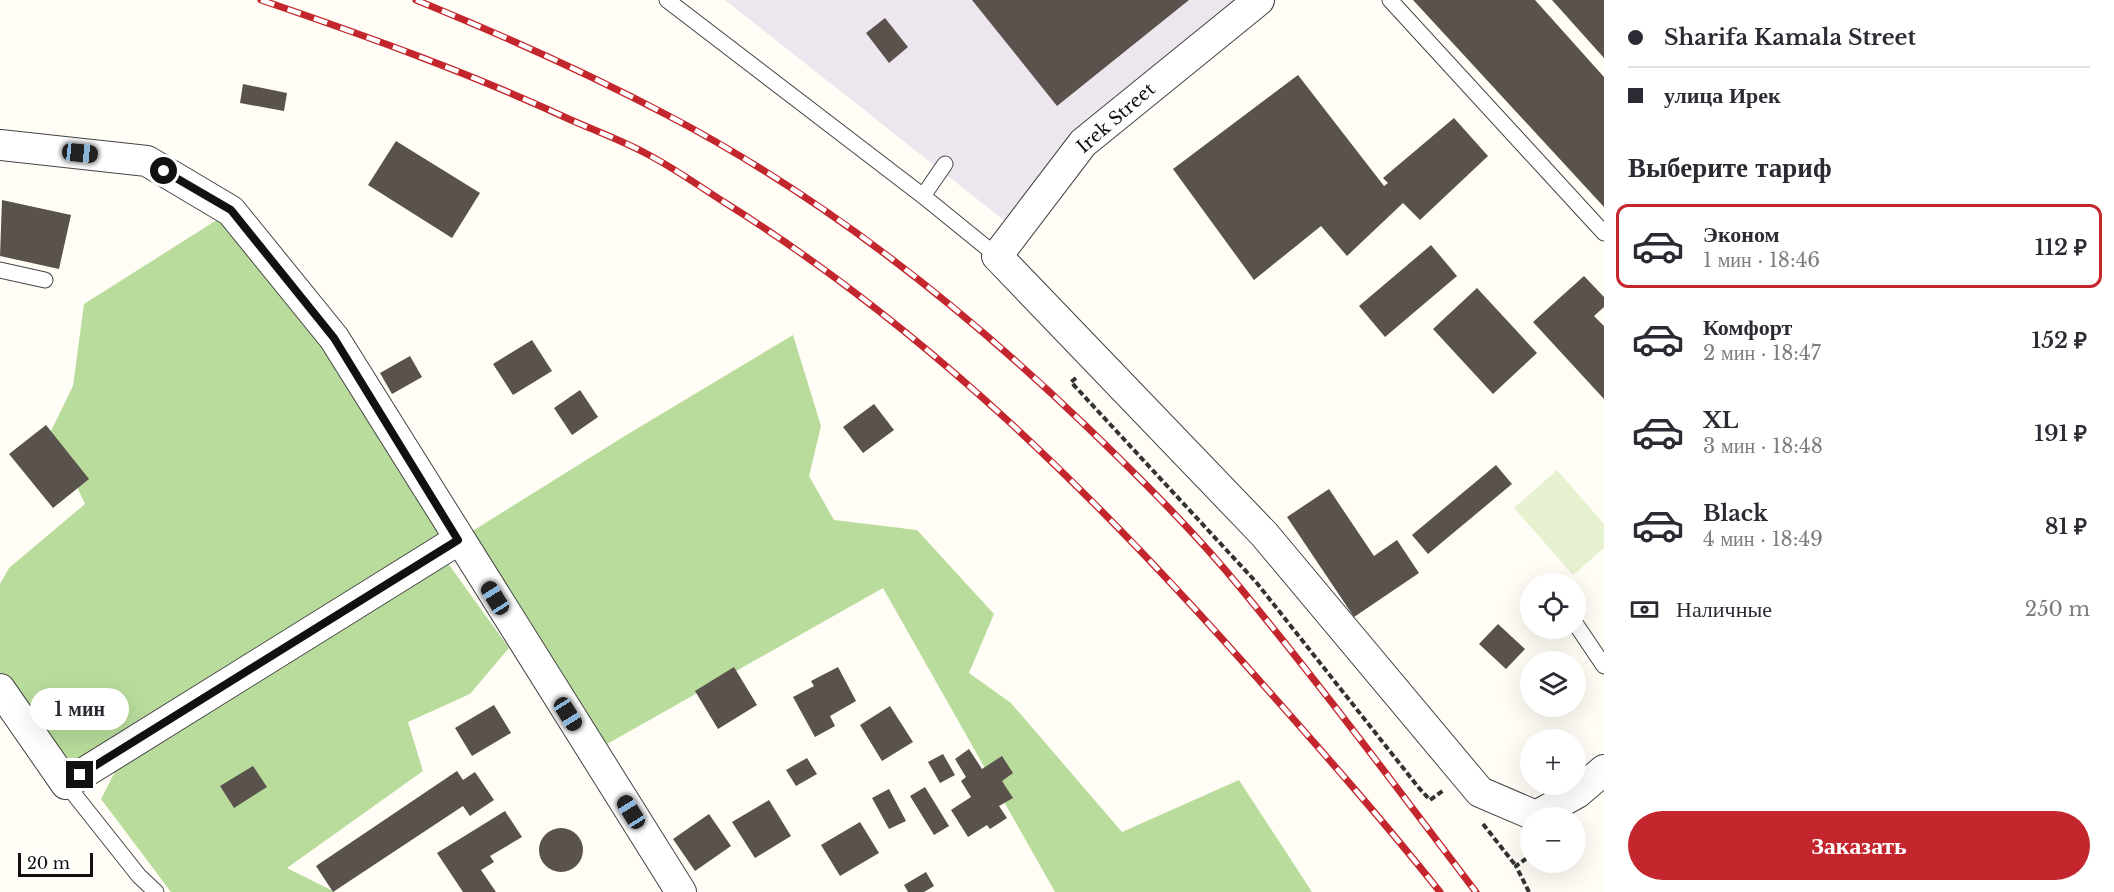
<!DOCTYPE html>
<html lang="ru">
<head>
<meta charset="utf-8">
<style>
  body { margin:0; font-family:"Libre Baskerville",serif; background:#f2f2f3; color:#2b2b33; height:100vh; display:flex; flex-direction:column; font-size:22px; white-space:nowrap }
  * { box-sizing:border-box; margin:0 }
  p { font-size:20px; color:#7c7c81 }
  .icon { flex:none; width:33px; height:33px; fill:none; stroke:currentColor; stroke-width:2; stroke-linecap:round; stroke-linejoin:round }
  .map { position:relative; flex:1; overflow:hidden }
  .panel { display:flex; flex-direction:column; background:#fff; width:510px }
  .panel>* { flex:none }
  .hud { display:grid; align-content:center; height:132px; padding:0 24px; background:#fff }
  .fabs { position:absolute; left:1520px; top:573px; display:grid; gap:12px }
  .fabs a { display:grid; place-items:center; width:66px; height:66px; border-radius:50%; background:#fff; box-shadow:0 6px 24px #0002; font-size:30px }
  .scale { position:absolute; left:18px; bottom:15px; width:75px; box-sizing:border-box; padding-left:6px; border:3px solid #111; border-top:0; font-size:16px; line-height:21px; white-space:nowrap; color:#111; -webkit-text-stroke:4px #fff; paint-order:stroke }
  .end { position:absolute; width:27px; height:27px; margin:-14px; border:8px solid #111; background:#fff; box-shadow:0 0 0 3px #fff }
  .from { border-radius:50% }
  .bubble { position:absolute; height:42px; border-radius:21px; background:#fff; box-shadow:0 6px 24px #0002; font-size:20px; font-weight:600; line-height:42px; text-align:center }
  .car { position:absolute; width:18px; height:36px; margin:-18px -9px; border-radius:8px; box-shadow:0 0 4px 2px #0007; background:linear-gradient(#222 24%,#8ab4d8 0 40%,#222 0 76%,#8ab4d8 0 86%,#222 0) }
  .hud b { display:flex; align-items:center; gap:21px; height:57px; font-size:22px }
  .hud b+b { border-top:2px solid #e1e1e2 }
  .hud i { width:15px; height:15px; background:#2b2b33 }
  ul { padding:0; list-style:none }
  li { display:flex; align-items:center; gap:18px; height:84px; margin:0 12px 9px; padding:0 12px; border:3px solid transparent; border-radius:12px }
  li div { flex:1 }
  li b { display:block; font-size:22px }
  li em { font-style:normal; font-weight:600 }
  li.on { border-color:#c4262e }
  li>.icon { width:54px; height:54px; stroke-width:1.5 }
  h2 { padding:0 24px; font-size:27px; line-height:72px }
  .pay { display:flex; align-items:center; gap:15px; height:66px; padding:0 24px; font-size:22px }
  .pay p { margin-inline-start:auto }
  .cta { display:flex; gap:12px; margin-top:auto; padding:12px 24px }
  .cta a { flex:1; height:69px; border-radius:36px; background:#c4262e; color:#fff; font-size:24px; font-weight:600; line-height:69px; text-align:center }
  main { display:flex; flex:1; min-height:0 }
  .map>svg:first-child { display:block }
</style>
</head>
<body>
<main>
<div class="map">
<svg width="1604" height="892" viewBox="0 0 1604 892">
  <rect width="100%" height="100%" fill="#fffdf5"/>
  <path fill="#eee6ef" d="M725,0H1270L1006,222Z"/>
  <path fill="#b9dc9c" d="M231,211L458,540L628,434L793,335L821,426L809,476L834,520L917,530L994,614L969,673L1011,703L1122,832L1239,780L1312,892H1055L883,588L593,752L458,540L66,784L0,689V584L9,568L85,504L51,431L73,386L84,304Z
    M447,562L509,648L470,694L408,722L423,771L287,868L335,892H171L101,799L119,764Z"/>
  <path fill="#e6f2cf" d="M1557,470L1604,524V548L1573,575L1514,508Z"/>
  <path fill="#5a524d" d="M972,0H1189L1057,106Z
    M1413,0H1535L1604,77V207Z
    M1552,0H1604V58Z
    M885,18L908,47L889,63L866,33Z
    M1298,75L1384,186L1388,183L1383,178L1454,118L1488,156L1420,220L1403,203L1347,256L1321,226L1254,280L1173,169Z
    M243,84L287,93L284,111L240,103Z
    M396,141L480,193L452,238L368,185Z
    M2,200L71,215L59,269L0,256Z
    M1431,245L1457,276L1385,337L1359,306Z
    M1584,276L1604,297V307L1594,316L1604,326V399L1533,322Z
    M1477,288L1537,353L1493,394L1433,329Z
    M532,340L552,371L513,395L493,364Z
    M410,356L422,377L392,394L380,373Z
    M580,390L598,417L572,435L554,408Z
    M874,404L894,430L863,453L843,427Z
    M46,425L89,479L53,508L9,454Z
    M1496,465L1512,484L1428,554L1412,535Z
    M1329,489L1374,556L1397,540L1419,573L1354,617L1287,517Z
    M1498,624L1525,649L1506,669L1479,644Z
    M734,667L757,705L718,729L695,691Z
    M838,667L856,701L830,716L835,726L815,737L793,697L814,686L811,681Z
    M494,705L511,733L472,756L455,728Z
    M890,706L913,742L882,761L860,725Z
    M969,749L982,769L1002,756L1013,773L1002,781L1013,798L999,806L1007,818L990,829L987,825L968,837L951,810L971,797L961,781L966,777L955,759Z
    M943,754L955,775L940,783L928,762Z
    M807,758L817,774L796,786L786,770Z
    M253,766L267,787L234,808L220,786Z
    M457,771L463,780L475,772L494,800L470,816L463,806L333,892L316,866Z
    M925,787L949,826L934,835L910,796Z
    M889,789L906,821L889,829L872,798Z
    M769,800L791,836L755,858L732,822Z
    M505,811L522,837L490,856L494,862L481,870L496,892H463L437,853Z
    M709,814L731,846L695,871L673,839Z
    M860,822L879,853L840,876L821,845Z
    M539 850a22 22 0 1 1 44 0a22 22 0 1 1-44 0Z
    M926,872L934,886L924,892H908L904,885Z"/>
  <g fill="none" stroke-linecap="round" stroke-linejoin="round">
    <defs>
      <path id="lane" d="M667,0L923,196L997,256
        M1390,0L1604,233
        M923,196L945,164
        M0,270L45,280
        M1575,623L1604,666
        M66,784L139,876L156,892"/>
      <path id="street" d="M1259,0L1083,143L997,256L1264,534L1480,792L1536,816L1577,793L1604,770
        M0,145L147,161L231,211L334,338L681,892
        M0,689L66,784L458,540"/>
    </defs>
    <use href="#lane" stroke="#444" stroke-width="17"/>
    <use href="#street" stroke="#444" stroke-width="32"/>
    <path stroke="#333" stroke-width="4" stroke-dasharray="6 3" stroke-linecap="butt" d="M1076,378L1071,382L1256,582L1419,788L1430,800L1444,790
      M1483,824L1516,866
      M1529,892L1516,866L1530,856"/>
    <use href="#lane" stroke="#fff" stroke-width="15"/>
    <use href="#street" stroke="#fff" stroke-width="30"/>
    <defs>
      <path id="rail" d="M261,0C366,36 470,73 571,120C596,131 623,141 647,154C674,168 699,186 724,202C930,331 1098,498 1258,679C1320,749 1382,819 1440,892
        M416,0C502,35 585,72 667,115C822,196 960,305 1086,426C1140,478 1195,532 1242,590C1323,688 1399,791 1476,892"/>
    </defs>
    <use href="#rail" stroke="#c4262e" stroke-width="7"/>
    <use href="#rail" stroke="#fff" stroke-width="4.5" stroke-dasharray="14" stroke-linecap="butt"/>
  </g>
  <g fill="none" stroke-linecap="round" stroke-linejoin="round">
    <path stroke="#111" stroke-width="8" d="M80,775L458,540L334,338L231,210L164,171"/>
  </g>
  <g text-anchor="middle" stroke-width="6" stroke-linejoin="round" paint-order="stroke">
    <g font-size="18" fill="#111" stroke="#fff">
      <text transform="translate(1116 118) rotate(-41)" y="6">Irek Street</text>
    </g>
  </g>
</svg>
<div class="fabs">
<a><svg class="icon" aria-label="locate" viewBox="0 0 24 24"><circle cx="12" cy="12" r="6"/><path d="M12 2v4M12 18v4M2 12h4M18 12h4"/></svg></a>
<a><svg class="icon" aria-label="layers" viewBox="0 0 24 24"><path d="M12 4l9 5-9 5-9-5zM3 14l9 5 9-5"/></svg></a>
<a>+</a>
<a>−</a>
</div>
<div class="scale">20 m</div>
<i class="end from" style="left:164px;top:171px"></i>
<i class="end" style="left:80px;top:775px"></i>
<div class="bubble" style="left:30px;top:688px;width:99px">1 мин</div>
<i class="car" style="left:80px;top:153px;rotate:96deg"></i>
<i class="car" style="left:495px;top:598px;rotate:328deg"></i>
<i class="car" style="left:568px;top:714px;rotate:148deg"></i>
<i class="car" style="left:631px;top:812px;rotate:328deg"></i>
</div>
<section class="panel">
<div class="hud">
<b><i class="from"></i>Sharifa Kamala Street</b>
<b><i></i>улица Ирек</b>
</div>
<h2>Выберите тариф</h2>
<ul>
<li class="on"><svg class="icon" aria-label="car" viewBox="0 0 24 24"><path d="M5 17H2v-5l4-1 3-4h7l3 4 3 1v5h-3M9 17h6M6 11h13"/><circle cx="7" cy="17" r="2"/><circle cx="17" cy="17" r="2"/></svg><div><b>Эконом</b><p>1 мин · 18:46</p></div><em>112 ₽</em></li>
<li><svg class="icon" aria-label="car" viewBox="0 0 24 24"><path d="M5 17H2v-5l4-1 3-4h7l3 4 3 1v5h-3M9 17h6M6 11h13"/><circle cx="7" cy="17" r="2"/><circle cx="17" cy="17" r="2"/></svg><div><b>Комфорт</b><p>2 мин · 18:47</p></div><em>152 ₽</em></li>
<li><svg class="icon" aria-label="car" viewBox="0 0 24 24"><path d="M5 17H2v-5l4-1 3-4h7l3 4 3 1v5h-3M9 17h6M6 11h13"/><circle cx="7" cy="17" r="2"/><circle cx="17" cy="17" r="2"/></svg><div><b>XL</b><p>3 мин · 18:48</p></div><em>191 ₽</em></li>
<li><svg class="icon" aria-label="car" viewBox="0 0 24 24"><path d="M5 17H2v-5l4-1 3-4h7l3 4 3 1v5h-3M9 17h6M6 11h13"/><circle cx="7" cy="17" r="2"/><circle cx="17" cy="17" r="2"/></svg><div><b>Black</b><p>4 мин · 18:49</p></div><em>81 ₽</em></li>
</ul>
<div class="pay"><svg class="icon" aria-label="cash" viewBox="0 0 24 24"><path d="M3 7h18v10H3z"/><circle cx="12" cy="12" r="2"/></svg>Наличные<p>250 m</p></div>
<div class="cta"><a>Заказать</a></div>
</section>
</main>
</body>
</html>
